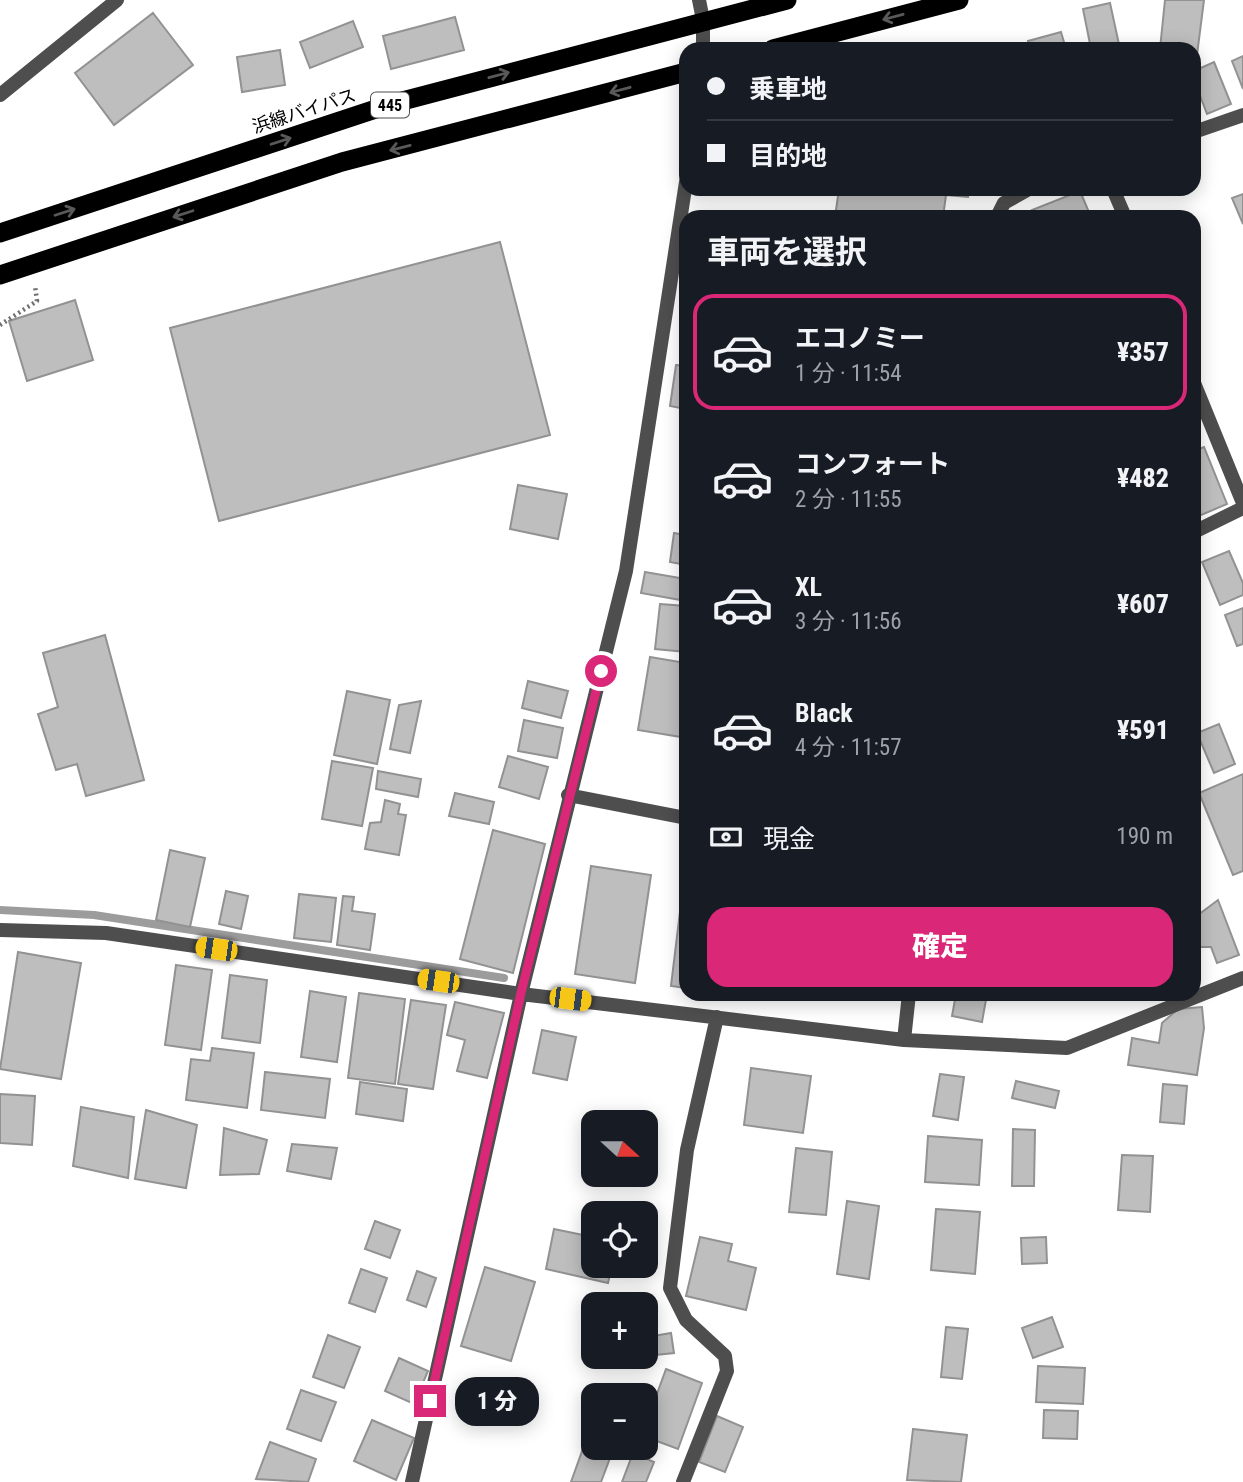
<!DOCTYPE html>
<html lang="ja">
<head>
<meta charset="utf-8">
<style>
  body { margin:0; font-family:"Roboto Condensed","Noto Sans JP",sans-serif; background:#242831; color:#f1f3f6; height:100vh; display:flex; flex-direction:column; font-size:26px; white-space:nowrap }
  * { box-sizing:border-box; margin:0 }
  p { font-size:23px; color:#9ea1a6 }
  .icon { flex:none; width:38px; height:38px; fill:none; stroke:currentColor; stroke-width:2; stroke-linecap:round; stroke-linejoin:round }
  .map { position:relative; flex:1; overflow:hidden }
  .side { position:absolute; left:679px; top:210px; width:522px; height:791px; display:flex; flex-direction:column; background:#171b24; border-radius:21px; box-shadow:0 4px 18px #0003 }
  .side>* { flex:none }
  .hud { position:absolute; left:679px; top:42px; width:522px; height:154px; border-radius:21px; box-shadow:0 4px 18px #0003; display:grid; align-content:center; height:154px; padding:0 28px; background:#171b24 }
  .needle { width:46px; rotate:111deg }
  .tools { position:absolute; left:581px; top:1110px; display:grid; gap:14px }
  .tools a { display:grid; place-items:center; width:77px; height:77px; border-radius:14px; background:#171b24; box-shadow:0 4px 18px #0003; font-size:35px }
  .end { position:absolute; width:32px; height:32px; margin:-16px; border:9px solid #db2777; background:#fff; box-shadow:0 0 0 4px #fff }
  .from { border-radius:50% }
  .bubble { position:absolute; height:49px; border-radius:21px; background:#171b24; box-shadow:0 4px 18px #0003; font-size:23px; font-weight:800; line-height:49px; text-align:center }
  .car { position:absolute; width:21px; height:42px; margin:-21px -10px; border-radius:9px; box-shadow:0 0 5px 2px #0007; background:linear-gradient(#f5c518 24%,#345 0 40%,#f5c518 0 76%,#345 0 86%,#f5c518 0) }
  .hud b { display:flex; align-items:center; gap:24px; height:66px; font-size:26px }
  .hud b+b { border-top:2px solid #363941 }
  .hud i { width:18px; height:18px; background:#f1f3f6 }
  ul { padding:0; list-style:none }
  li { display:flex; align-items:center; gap:21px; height:116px; margin:0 14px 10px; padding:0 14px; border:4px solid transparent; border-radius:21px }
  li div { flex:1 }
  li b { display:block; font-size:26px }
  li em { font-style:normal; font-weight:800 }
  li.selected { border-color:#db2777 }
  li>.icon { width:63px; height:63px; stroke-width:1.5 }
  h2 { padding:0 28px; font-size:32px; line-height:84px }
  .pay { display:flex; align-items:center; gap:18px; height:77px; padding:0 28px; font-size:26px }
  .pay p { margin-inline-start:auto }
  .primary-button { display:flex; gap:14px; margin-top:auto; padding:14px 28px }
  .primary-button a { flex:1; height:80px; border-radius:21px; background:#db2777; color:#fff; font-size:28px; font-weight:800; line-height:80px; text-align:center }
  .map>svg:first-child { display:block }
</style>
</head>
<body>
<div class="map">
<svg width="1243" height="1482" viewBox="0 0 1243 1482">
  <rect width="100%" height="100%" fill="#fff"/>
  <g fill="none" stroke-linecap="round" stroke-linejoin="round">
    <path stroke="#9c9c9c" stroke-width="8" d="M0,910L94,915L504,978"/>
  </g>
  <path fill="#bebebe" stroke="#929292" stroke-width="2" d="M1165,0H1204L1197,55H1194V49H1160Z
    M1110,3L1120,49H1091L1083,9Z
    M153,13L193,65L114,125L75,73Z
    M455,17L464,50L391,69L383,36Z
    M353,21L363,47L310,68L300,42Z
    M1061,32L1066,49H1030L1028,41Z
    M280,50L285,85L242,92L237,57Z
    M1243,56V89L1232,61Z
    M1214,62L1231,104L1207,114L1194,80V71Z
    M839,189H969L968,197L946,195L943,217H835Z
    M1080,191L1091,217H1035L1032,210Z
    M1243,194V224L1232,198Z
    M500,242L550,435L219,521L170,328Z
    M75,300L93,360L27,381L9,321Z
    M676,365L686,366V409L670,406Z
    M1204,447L1227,504L1194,518V451Z
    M518,485L567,494L558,539L510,529Z
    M686,528V565L670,562L674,533L685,535Z
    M1229,551L1243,583V595L1220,605L1202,562Z
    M645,572L686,579V601L641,593Z
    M660,604L686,606V652L655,649Z
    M1243,608V644L1237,646L1225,615Z
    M1194,623L1200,660L1194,661Z
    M105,635L144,780L86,796L77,764L56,770L38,714L58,707L43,653Z
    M650,657L686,663V705L681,737L638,730Z
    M528,681L568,691L561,718L522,708Z
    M347,691L390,700L377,764L334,755Z
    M421,701L410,753L390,749L399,705Z
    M524,720L563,728L557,758L518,751Z
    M1219,724L1235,764L1214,773L1197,733Z
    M508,756L548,767L539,799L499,787Z
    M332,761L373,768L362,826L322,819Z
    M378,771L421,779L418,797L376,789Z
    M1243,774V871L1233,875L1199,793Z
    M455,793L494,802L489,824L449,816Z
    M385,800L400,804L398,814L406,815L399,855L365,849L370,823L381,822Z
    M493,830L545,844L513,973L460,959Z
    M170,850L205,858L190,927L156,920Z
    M686,862V988L671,986Z
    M591,866L651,875L635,983L575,974Z
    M226,891L248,896L241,929L219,924Z
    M299,894L336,898L331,942L294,938Z
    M343,896L354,897L352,911L375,914L370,950L337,945Z
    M1218,900L1239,955L1217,963L1211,947H1194V918Z
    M18,952L81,963L61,1079L0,1069Z
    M176,965L212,970L201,1050L165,1045Z
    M230,975L267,980L260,1043L222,1038Z
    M310,991L346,997L337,1062L301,1057Z
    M359,993L405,999L395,1084L348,1078Z
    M956,994H987L982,1022L952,1016Z
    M411,1000L446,1005L433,1089L398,1084Z
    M455,1002L504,1013L487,1078L457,1071L465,1040L447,1035Z
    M1202,1007L1204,1028L1197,1075L1128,1065L1132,1038L1159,1043L1162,1023L1178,1009Z
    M542,1030L576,1037L567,1080L533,1073Z
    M212,1048L254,1053L247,1108L186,1100L191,1059L210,1061Z
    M751,1068L811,1076L803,1133L744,1125Z
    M265,1072L330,1079L325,1118L261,1110Z
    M940,1074L964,1077L958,1120L933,1116Z
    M1016,1081L1059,1091L1055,1108L1012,1098Z
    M360,1082L407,1089L403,1121L356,1114Z
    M1163,1084L1187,1086L1184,1124L1160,1122Z
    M0,1094L35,1096L32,1145L0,1143Z
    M81,1107L134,1117L128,1178L73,1166Z
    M146,1110L197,1125L186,1188L135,1179Z
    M224,1128L267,1140L259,1174L220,1175Z
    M1013,1129L1035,1130L1034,1186H1012Z
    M928,1136L982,1140L979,1185L925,1182Z
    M292,1144L337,1148L331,1179L287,1171Z
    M796,1148L832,1152L826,1215L789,1212Z
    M1122,1155L1153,1156L1150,1212L1118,1210Z
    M847,1201L879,1206L869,1279L837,1274Z
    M936,1209L980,1212L975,1274L931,1270Z
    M375,1221L400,1230L390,1258L365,1249Z
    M554,1229L593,1237V1265H612L608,1283L546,1269Z
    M700,1237L732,1244L728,1261L756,1268L746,1310L686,1296Z
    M1046,1237L1047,1263L1022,1264L1021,1238Z
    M485,1267L535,1282L511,1361L461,1346Z
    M361,1269L387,1278L375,1312L349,1303Z
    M417,1271L436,1278L426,1307L407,1300Z
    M611,1293L637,1296L636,1304H610Z
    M1052,1317L1063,1347L1033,1358L1022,1328Z
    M946,1327L968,1329L962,1379L941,1377Z
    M671,1333L674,1353L656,1355L653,1336Z
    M328,1335L360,1347L344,1388L313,1377Z
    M399,1358L428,1371L414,1404L385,1391Z
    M1038,1366L1085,1368L1083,1404L1036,1402Z
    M666,1369L702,1383L678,1449L646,1437V1424Z
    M301,1390L336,1402L321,1441L287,1429Z
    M1044,1410L1078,1411L1077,1439L1043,1438Z
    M717,1416L743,1427L725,1472L699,1462Z
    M372,1420L414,1438L396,1480L354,1461Z
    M913,1429L967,1435L961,1482L907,1480Z
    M586,1440L593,1443V1447L613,1450L601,1482H571Z
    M270,1442L316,1459L308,1482L256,1479Z
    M633,1453L654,1462L646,1482H622Z"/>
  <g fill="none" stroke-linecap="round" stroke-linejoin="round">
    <path stroke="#707070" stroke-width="4.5" stroke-dasharray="2 3.5" stroke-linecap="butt" d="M0,325L37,301L35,286"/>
    <path stroke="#4e4e4e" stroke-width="14" d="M1194,132L1243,115
      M1113,189L1125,217
      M997,217L1004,203L1029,189
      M1194,383L1243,503
      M1194,532L1243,508
      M568,795L686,818
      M0,930L106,933L521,994L904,1040L1067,1048L1243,978
      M904,1040L909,994
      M412,1482L521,994L626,571L686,182
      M683,1482L727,1371L725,1356L686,1320L670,1288L687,1150L717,1017"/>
    <path stroke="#4e4e4e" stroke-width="14" d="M699,0L703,20V49
      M0,95L117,0"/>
    <path stroke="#000" stroke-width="19" d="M773,49L959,0
      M0,233L391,104L787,0
      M0,275L342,162L686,72"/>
  </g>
  <defs><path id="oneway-shaft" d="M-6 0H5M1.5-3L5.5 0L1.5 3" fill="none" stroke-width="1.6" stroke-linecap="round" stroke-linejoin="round" transform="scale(1.75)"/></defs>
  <g stroke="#595959">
    <use href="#oneway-shaft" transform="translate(893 17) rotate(165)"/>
    <use href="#oneway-shaft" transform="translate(499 75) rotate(-15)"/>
    <use href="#oneway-shaft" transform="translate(620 90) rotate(165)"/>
    <use href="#oneway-shaft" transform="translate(281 141) rotate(-18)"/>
    <use href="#oneway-shaft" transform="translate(400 148) rotate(166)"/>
    <use href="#oneway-shaft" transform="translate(65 212) rotate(-18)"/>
    <use href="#oneway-shaft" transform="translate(183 214) rotate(162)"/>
  </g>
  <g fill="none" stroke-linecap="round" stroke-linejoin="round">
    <path stroke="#db2777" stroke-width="9" d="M430,1401L521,993L601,671"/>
  </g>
  <g text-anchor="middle" stroke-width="5" stroke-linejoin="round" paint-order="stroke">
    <rect fill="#fff" stroke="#4c4c4c" stroke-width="2" x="371" y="92.5" width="38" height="25" rx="5"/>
    <g font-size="16" font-weight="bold" fill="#000">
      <text x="390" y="111">445</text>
    </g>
    <g font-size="18" fill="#000" stroke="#fff">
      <text transform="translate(304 111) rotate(-18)" y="6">浜線バイパス</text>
    </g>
  </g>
</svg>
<div class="tools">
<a><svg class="needle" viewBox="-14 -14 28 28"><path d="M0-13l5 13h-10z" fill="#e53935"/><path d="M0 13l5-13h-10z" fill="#9ea1a6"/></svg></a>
<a><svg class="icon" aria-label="locate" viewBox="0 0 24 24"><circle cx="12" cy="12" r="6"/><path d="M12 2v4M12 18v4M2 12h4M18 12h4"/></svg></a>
<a>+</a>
<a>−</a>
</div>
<i class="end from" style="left:601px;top:671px"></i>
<i class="end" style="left:430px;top:1401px"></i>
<div class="bubble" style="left:455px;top:1377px;width:84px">1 分</div>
<i class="car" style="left:216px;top:949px;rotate:278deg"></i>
<i class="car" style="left:438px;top:981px;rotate:278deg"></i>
<i class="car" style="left:570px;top:999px;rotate:97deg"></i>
<div class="hud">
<b><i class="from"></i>乗車地</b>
<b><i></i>目的地</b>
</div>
<section class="side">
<h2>車両を選択</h2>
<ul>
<li class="selected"><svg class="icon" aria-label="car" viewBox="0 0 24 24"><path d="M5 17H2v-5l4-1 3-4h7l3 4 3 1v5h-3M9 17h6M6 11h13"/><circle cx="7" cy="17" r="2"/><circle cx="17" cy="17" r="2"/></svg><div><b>エコノミー</b><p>1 分 · 11:54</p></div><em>¥357</em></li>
<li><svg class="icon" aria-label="car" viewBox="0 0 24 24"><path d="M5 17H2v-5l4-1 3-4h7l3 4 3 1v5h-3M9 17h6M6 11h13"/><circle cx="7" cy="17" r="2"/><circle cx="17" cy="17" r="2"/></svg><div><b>コンフォート</b><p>2 分 · 11:55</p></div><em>¥482</em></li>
<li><svg class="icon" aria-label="car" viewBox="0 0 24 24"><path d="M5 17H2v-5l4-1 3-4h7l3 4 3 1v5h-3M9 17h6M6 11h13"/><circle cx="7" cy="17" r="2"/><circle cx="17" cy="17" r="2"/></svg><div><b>XL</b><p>3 分 · 11:56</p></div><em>¥607</em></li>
<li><svg class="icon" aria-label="car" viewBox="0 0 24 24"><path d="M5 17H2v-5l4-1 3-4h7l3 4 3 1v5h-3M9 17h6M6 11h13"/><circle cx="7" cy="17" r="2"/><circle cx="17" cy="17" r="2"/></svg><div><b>Black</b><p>4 分 · 11:57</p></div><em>¥591</em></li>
</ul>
<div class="pay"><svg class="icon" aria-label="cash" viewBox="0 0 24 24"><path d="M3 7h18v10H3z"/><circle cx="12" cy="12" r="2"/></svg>現金<p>190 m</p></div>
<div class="primary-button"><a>確定</a></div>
</section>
</div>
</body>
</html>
